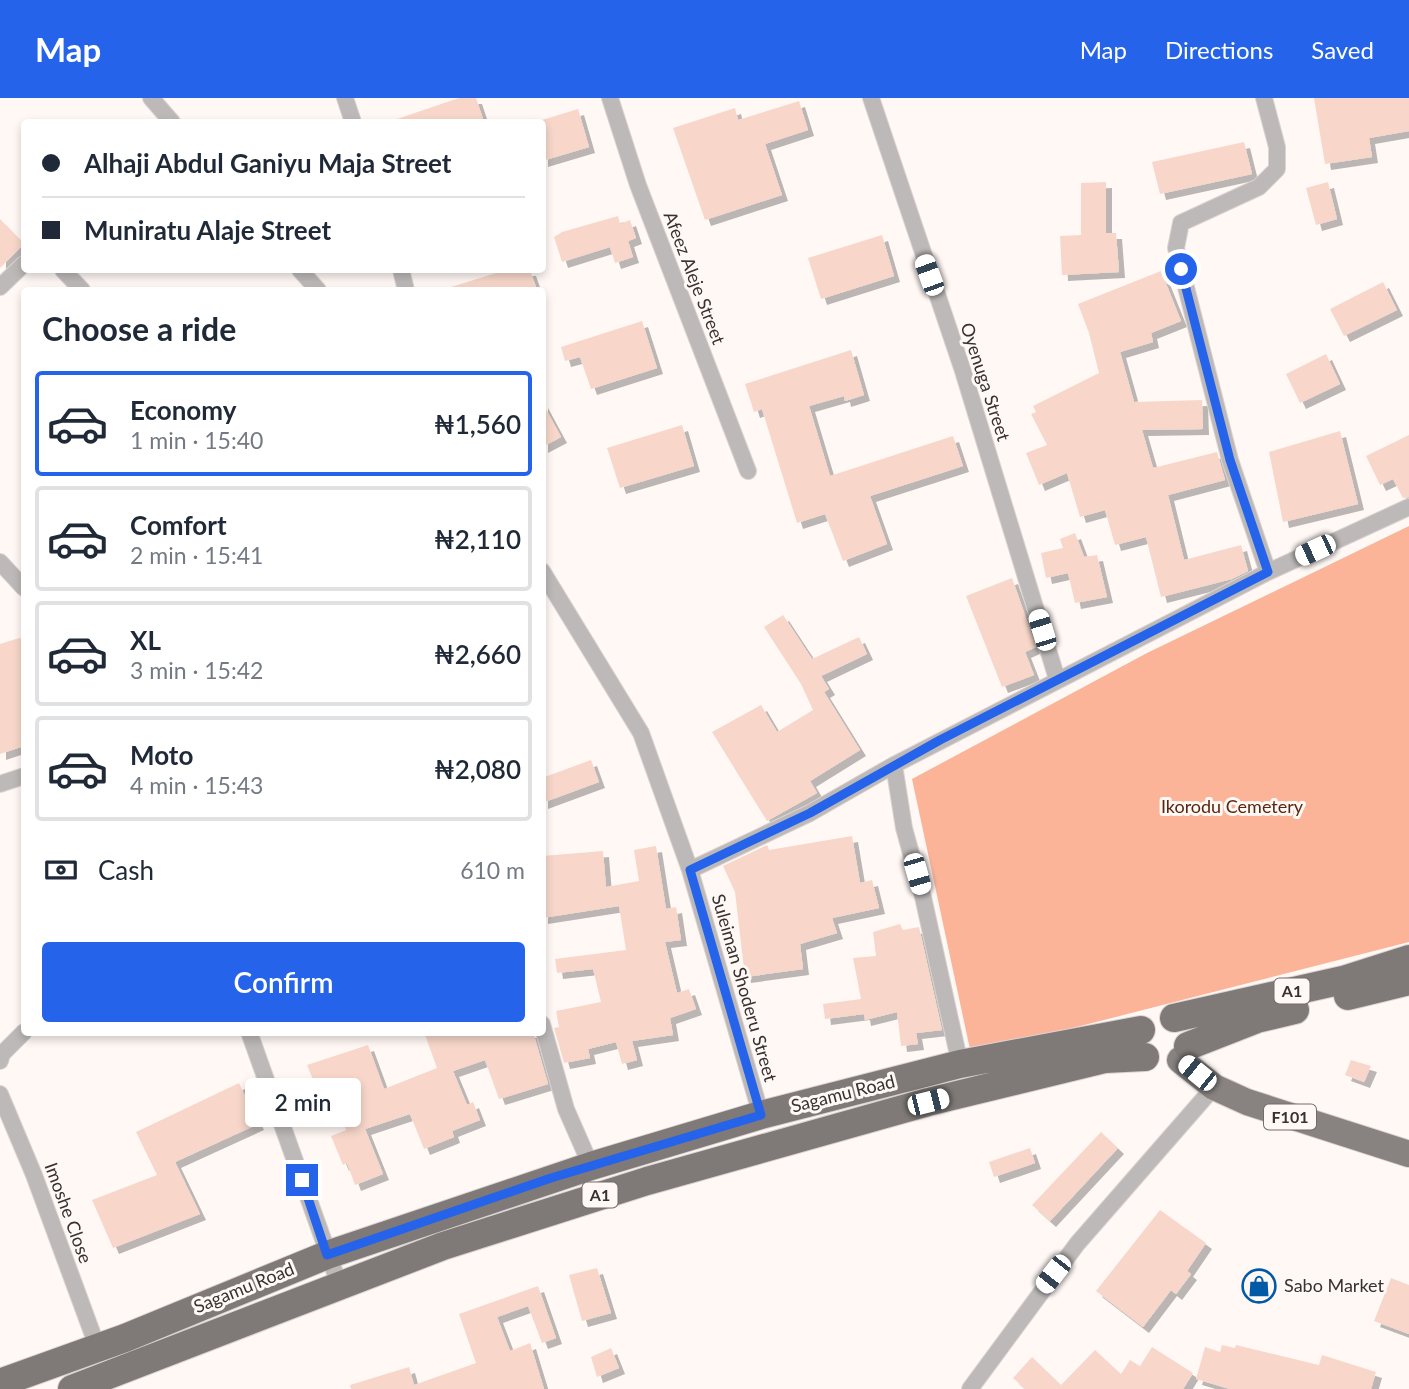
<!DOCTYPE html>
<html lang="en">
<head>
<meta charset="utf-8">
<style>
  body { margin:0; font-family:Lato,sans-serif; background:#f2f2f3; color:#1f2937; height:100vh; display:flex; flex-direction:column; font-size:26px; white-space:nowrap }
  * { box-sizing:border-box; margin:0 }
  p { font-size:23px; color:#747a83 }
  .icon { flex:none; width:38px; height:38px; fill:none; stroke:currentColor; stroke-width:2; stroke-linecap:round; stroke-linejoin:round }
  .map { position:relative; flex:1; overflow:hidden }
  .sheet { position:absolute; left:21px; top:189px; width:525px; height:749px; display:flex; flex-direction:column; background:#fff; border-radius:7px; box-shadow:0 4px 10px #0003 }
  .sheet>* { flex:none }
  .hud { position:absolute; left:21px; top:21px; width:525px; height:154px; border-radius:7px; box-shadow:0 4px 10px #0003; display:grid; align-content:center; height:154px; padding:0 21px; background:#fff }
  .end { position:absolute; width:32px; height:32px; margin:-16px; border:9px solid #2563eb; background:#fff; box-shadow:0 0 0 4px #fff }
  .from { border-radius:50% }
  .bubble { position:absolute; height:49px; border-radius:7px; background:#fff; box-shadow:0 4px 10px #0003; font-size:23px; font-weight:600; line-height:49px; text-align:center }
  .car { position:absolute; width:21px; height:42px; margin:-21px -10px; border-radius:9px; box-shadow:0 0 5px 2px #0007; background:linear-gradient(#fff 24%,#345 0 40%,#fff 0 76%,#345 0 86%,#fff 0) }
  .hud b { display:flex; align-items:center; gap:24px; height:66px; font-size:26px }
  .hud b+b { border-top:2px solid #e0e1e3 }
  .hud i { width:18px; height:18px; background:#1f2937 }
  ul { padding:0; list-style:none }
  li { display:flex; align-items:center; gap:21px; height:105px; margin:0 14px 10px; padding:0 7px; border:4px solid #e0e1e3; border-radius:7px }
  li div { flex:1 }
  li b { display:block; font-size:26px }
  li em { font-style:normal; font-weight:600 }
  li.active { border-color:#2563eb }
  li>.icon { width:63px; height:63px; stroke-width:1.5 }
  h2 { padding:0 21px; font-size:32px; line-height:84px }
  .pay { display:flex; align-items:center; gap:18px; height:77px; padding:0 21px; font-size:26px }
  .pay p { margin-inline-start:auto }
  .primary-button { display:flex; gap:14px; margin-top:auto; padding:14px 21px }
  .primary-button a { flex:1; height:80px; border-radius:7px; background:#2563eb; color:#fff; font-size:28px; font-weight:600; line-height:80px; text-align:center }
  header { display:flex; align-items:center; gap:42px; box-sizing:border-box; height:98px; padding:0 35px; background:#2563eb; color:#fff }
  header strong { font-size:33px }
  nav { display:flex; gap:38px; margin-inline-start:auto; font-size:24px }
  .map>svg:first-child { display:block }
</style>
</head>
<body>
<header>
<strong>Map</strong>
<nav><a>Map</a><a>Directions</a><a>Saved</a></nav>
</header>
<div class="map">
<svg width="1409" height="1291" viewBox="0 0 1409 1291">
  <defs>
    <filter id="shadow"><feDropShadow dx="6" dy="6" stdDeviation="0" flood-color="#0004"/></filter>
  </defs>
  <rect width="100%" height="100%" fill="#fff8f5"/>
  <path fill="#fbb497" d="M1409,428V844L971,956L912,681L1147,555Z"/>
  <path fill="#f8d7ca" filter="url(#shadow)" d="M459,0H476L484,24H395L394,22Z
    M1314,0H1409V33L1369,40L1372,59L1325,66Z
    M799,3L808,32L765,46L782,97L705,122L673,30L735,10L738,22Z
    M578,11L589,49L542,63V22Z
    M1244,44L1252,76L1160,96L1152,64Z
    M1106,84V135H1116L1119,174L1062,177L1060,138L1081,137V85Z
    M1328,84L1337,121L1316,127L1306,90Z
    M618,118L620,126L630,122L636,140L628,143L633,159L615,165L610,149L562,164L554,139L562,134Z
    M0,121L24,146L0,170Z
    M882,137L894,178L821,201L808,160Z
    M506,172H530L537,192H451V189Z
    M1161,173L1181,223L1151,235L1153,244L1120,254L1134,304L1202,302L1203,331L1142,332L1153,370L1217,354L1225,382L1168,397L1184,462L1241,447L1248,473L1232,481L1161,499L1146,439L1115,447L1105,412L1080,419L1067,375L1039,387L1026,355L1047,347L1031,316L1036,314L1033,308L1099,275L1089,235L1078,206Z
    M1383,184L1397,212L1344,238L1330,211Z
    M642,223L657,270L591,291L580,259L565,263L561,249Z
    M851,252L864,297L845,303L844,298L809,308L830,378L953,338L963,368L870,398L887,446L843,463L825,416L797,425L762,311L754,314L745,286Z
    M1326,256L1340,286L1300,305L1286,276Z
    M542,304L561,339L542,349Z
    M682,327L694,368L620,390L607,350Z
    M1340,333L1358,406L1283,424L1269,354Z
    M1409,337V399L1403,400L1393,381L1380,387L1366,358Z
    M1075,435L1084,459L1097,457L1107,499L1075,505L1068,475L1046,480L1041,455L1063,450L1060,441Z
    M1012,480L1036,549L1025,554L1034,577L1002,589L966,498Z
    M783,517L812,561L859,539L867,556L821,578L829,591L824,594L860,652L810,683L817,695L767,723L712,634L761,607L777,634L813,612L801,586L764,529Z
    M19,540L24,541V648L0,656V546Z
    M591,662L599,684L542,705V680Z
    M852,738L860,785L872,782L879,810L832,820L837,835L800,846L803,871L745,879L735,794L723,768L767,747L769,752Z
    M656,748L666,811L676,809L681,842L665,844L677,895L689,891L696,911L670,920L673,937L632,943L637,962L622,966L616,944L588,951L590,960L564,965L554,930L559,929L556,913L601,904L593,871L557,875L555,861L626,852L619,808L542,820V758L603,753L606,789L639,783L634,752Z
    M900,826L903,832L919,829L942,932L916,935L918,946L901,948L897,914L865,922L864,916L825,921L823,906L861,901L853,860L876,858L873,834Z
    M424,934H533L548,986L499,1001L485,962L453,973L467,1007L473,1004L480,1022L452,1033L454,1039L424,1051L410,1016L365,1031L383,1076L355,1087L347,1065L343,1067L331,1038L346,1032L328,985L316,989L307,967L368,947L384,991L437,970Z
    M1351,962L1371,968L1364,984L1345,977Z
    M239,985L258,1026L175,1064L200,1116L113,1150L92,1102L157,1077L136,1034Z
    M1101,1034L1118,1050L1050,1123L1032,1107Z
    M1030,1050L1035,1065L994,1079L989,1064Z
    M1160,1112L1206,1145L1187,1173L1191,1176L1176,1196L1171,1192L1143,1229L1096,1193Z
    M597,1170L611,1215L582,1223L569,1177Z
    M1391,1180L1409,1187V1236L1374,1223Z
    M538,1188L556,1240L542,1245L528,1208L497,1219L510,1253L530,1245L544,1291H351L350,1287L409,1269L414,1287L476,1265L459,1216Z
    M1222,1247L1235,1250L1236,1247L1319,1267L1322,1257L1376,1274L1371,1291H1230L1196,1281L1205,1249L1220,1254Z
    M1152,1249L1193,1275L1183,1291H1025L1013,1280L1032,1259L1061,1287L1095,1252L1121,1276L1130,1262L1140,1268Z
    M611,1250L619,1270L597,1279L591,1259Z"/>
  <g fill="none" stroke-linecap="round" stroke-linejoin="round">
    <defs>
      <path id="minor" d="M151,0L172,24
        M345,0L353,24
        M610,0L638,87L748,373
        M871,0L963,273L1057,581
        M1264,0L1277,49V71L1259,89L1181,125L1176,150L1230,362L1268,474
        M63,172L82,192
        M300,172L318,192
        M401,172L406,192
        M0,189L24,166
        M0,464L24,490
        M542,473L641,635L690,772L761,1017
        M894,667L904,730L923,799L960,966
        M0,686L24,678
        M690,772L810,715L894,667L1268,474L1409,409
        M542,926L566,1011L591,1068
        M249,934L339,1186
        M0,963L2,956L24,934
        M0,996L34,1077L97,1248
        M970,1291L1077,1146L1214,989"/>
      <path id="primary" d="M1180,962L1214,989L1247,1004L1409,1056"/>
      <path id="trunk" d="M1348,898L1409,883
        M1174,920L1343,882L1409,861
        M1188,948L1257,921L1295,912
        M0,1285L125,1240L327,1157L591,1068L761,1017L960,966L1141,932
        M72,1291L443,1148L647,1083L928,1004L1105,961L1145,959"/>
    </defs>
    <use href="#minor" stroke="#dbd4d2" stroke-width="18"/>
    <use href="#primary" stroke="#dbd4d2" stroke-width="28"/>
    <use href="#trunk" stroke="#dbd4d2" stroke-width="30"/>
    <use href="#minor" stroke="#bcb9b8" stroke-width="16"/>
    <use href="#primary" stroke="#888381" stroke-width="26"/>
    <use href="#trunk" stroke="#7f7a77" stroke-width="28"/>
  </g>
  <g fill="none" stroke-linecap="round" stroke-linejoin="round">
    <path stroke="#2563eb" stroke-width="9" d="M302,1082L327,1157L551,1080L761,1017L690,772L810,715L940,642L1268,474L1230,362L1181,171"/>
  </g>
  <defs>
    <symbol id="shop-ring" viewBox="-11 -11 22 22"><circle r="9.5" fill="#fff8f5" stroke="#025aa7" stroke-width="1.5"/><path d="M-5-2.5h2.3a2.7 3.5 0 0 1 5.4 0H5L5.5 6h-11ZM-1.5-2.5h3a1.5 2.3 0 0 0-3 0Z" fill="#025aa7"/></symbol>
  </defs>
  <g fill-rule="evenodd">
    <use href="#shop-ring" x="1240" y="1169" width="38" height="38"/>
  </g>
  <g text-anchor="middle" stroke-width="6" stroke-linejoin="round" paint-order="stroke">
    <g fill="#fff8f5" stroke="#726d6c" stroke-width="2">
      <rect x="1274.5" y="880.5" width="35" height="25" rx="5"/>
      <rect x="1264" y="1006.5" width="52" height="25" rx="5"/>
      <rect x="582.5" y="1084.5" width="35" height="25" rx="5"/>
    </g>
    <g font-size="16" font-weight="bold" fill="#353231">
      <text x="1292" y="899">A1</text>
      <text x="1290" y="1025">F101</text>
      <text x="600" y="1103">A1</text>
    </g>
    <g font-size="18" fill="#353231" stroke="#fff8f5">
      <text transform="translate(694 180) rotate(69)" y="6">Afeez Aleje Street</text>
      <text transform="translate(985 284) rotate(72)" y="6">Oyenuga Street</text>
      <text transform="translate(744 890) rotate(74)" y="6">Suleiman Shoderu Street</text>
      <text transform="translate(843 996) rotate(-14)" y="6">Sagamu Road</text>
      <text transform="translate(68 1115) rotate(70)" y="6">Imoshe Close</text>
      <text transform="translate(244 1190) rotate(-22)" y="6">Sagamu Road</text>
    </g>
    <g font-size="18" fill="#582711" stroke="#fff8f5">
      <text x="1232" y="715">Ikorodu Cemetery</text>
    </g>
    <g font-size="18" fill="#353231" stroke="#fff8f5" text-anchor="start">
      <text x="1284" y="1194">Sabo Market</text>
    </g>
  </g>
</svg>
<i class="end from" style="left:1181px;top:171px"></i>
<i class="end" style="left:302px;top:1082px"></i>
<div class="bubble" style="left:245px;top:980px;width:116px">2 min</div>
<i class="car" style="left:929px;top:177px;rotate:340deg"></i>
<i class="car" style="left:1315px;top:452px;rotate:245deg"></i>
<i class="car" style="left:1042px;top:532px;rotate:343deg"></i>
<i class="car" style="left:917px;top:776px;rotate:164deg"></i>
<i class="car" style="left:1197px;top:975px;rotate:309deg"></i>
<i class="car" style="left:928px;top:1004px;rotate:76deg"></i>
<i class="car" style="left:1053px;top:1176px;rotate:218deg"></i>
<div class="hud">
<b><i class="from"></i>Alhaji Abdul Ganiyu Maja Street</b>
<b><i></i>Muniratu Alaje Street</b>
</div>
<section class="sheet">
<h2>Choose a ride</h2>
<ul>
<li class="active"><svg class="icon" aria-label="car" viewBox="0 0 24 24"><path d="M5 17H2v-5l4-1 3-4h7l3 4 3 1v5h-3M9 17h6M6 11h13"/><circle cx="7" cy="17" r="2"/><circle cx="17" cy="17" r="2"/></svg><div><b>Economy</b><p>1 min · 15:40</p></div><em>₦1,560</em></li>
<li><svg class="icon" aria-label="car" viewBox="0 0 24 24"><path d="M5 17H2v-5l4-1 3-4h7l3 4 3 1v5h-3M9 17h6M6 11h13"/><circle cx="7" cy="17" r="2"/><circle cx="17" cy="17" r="2"/></svg><div><b>Comfort</b><p>2 min · 15:41</p></div><em>₦2,110</em></li>
<li><svg class="icon" aria-label="car" viewBox="0 0 24 24"><path d="M5 17H2v-5l4-1 3-4h7l3 4 3 1v5h-3M9 17h6M6 11h13"/><circle cx="7" cy="17" r="2"/><circle cx="17" cy="17" r="2"/></svg><div><b>XL</b><p>3 min · 15:42</p></div><em>₦2,660</em></li>
<li><svg class="icon" aria-label="car" viewBox="0 0 24 24"><path d="M5 17H2v-5l4-1 3-4h7l3 4 3 1v5h-3M9 17h6M6 11h13"/><circle cx="7" cy="17" r="2"/><circle cx="17" cy="17" r="2"/></svg><div><b>Moto</b><p>4 min · 15:43</p></div><em>₦2,080</em></li>
</ul>
<div class="pay"><svg class="icon" aria-label="cash" viewBox="0 0 24 24"><path d="M3 7h18v10H3z"/><circle cx="12" cy="12" r="2"/></svg>Cash<p>610 m</p></div>
<div class="primary-button"><a>Confirm</a></div>
</section>
</div>
</body>
</html>
